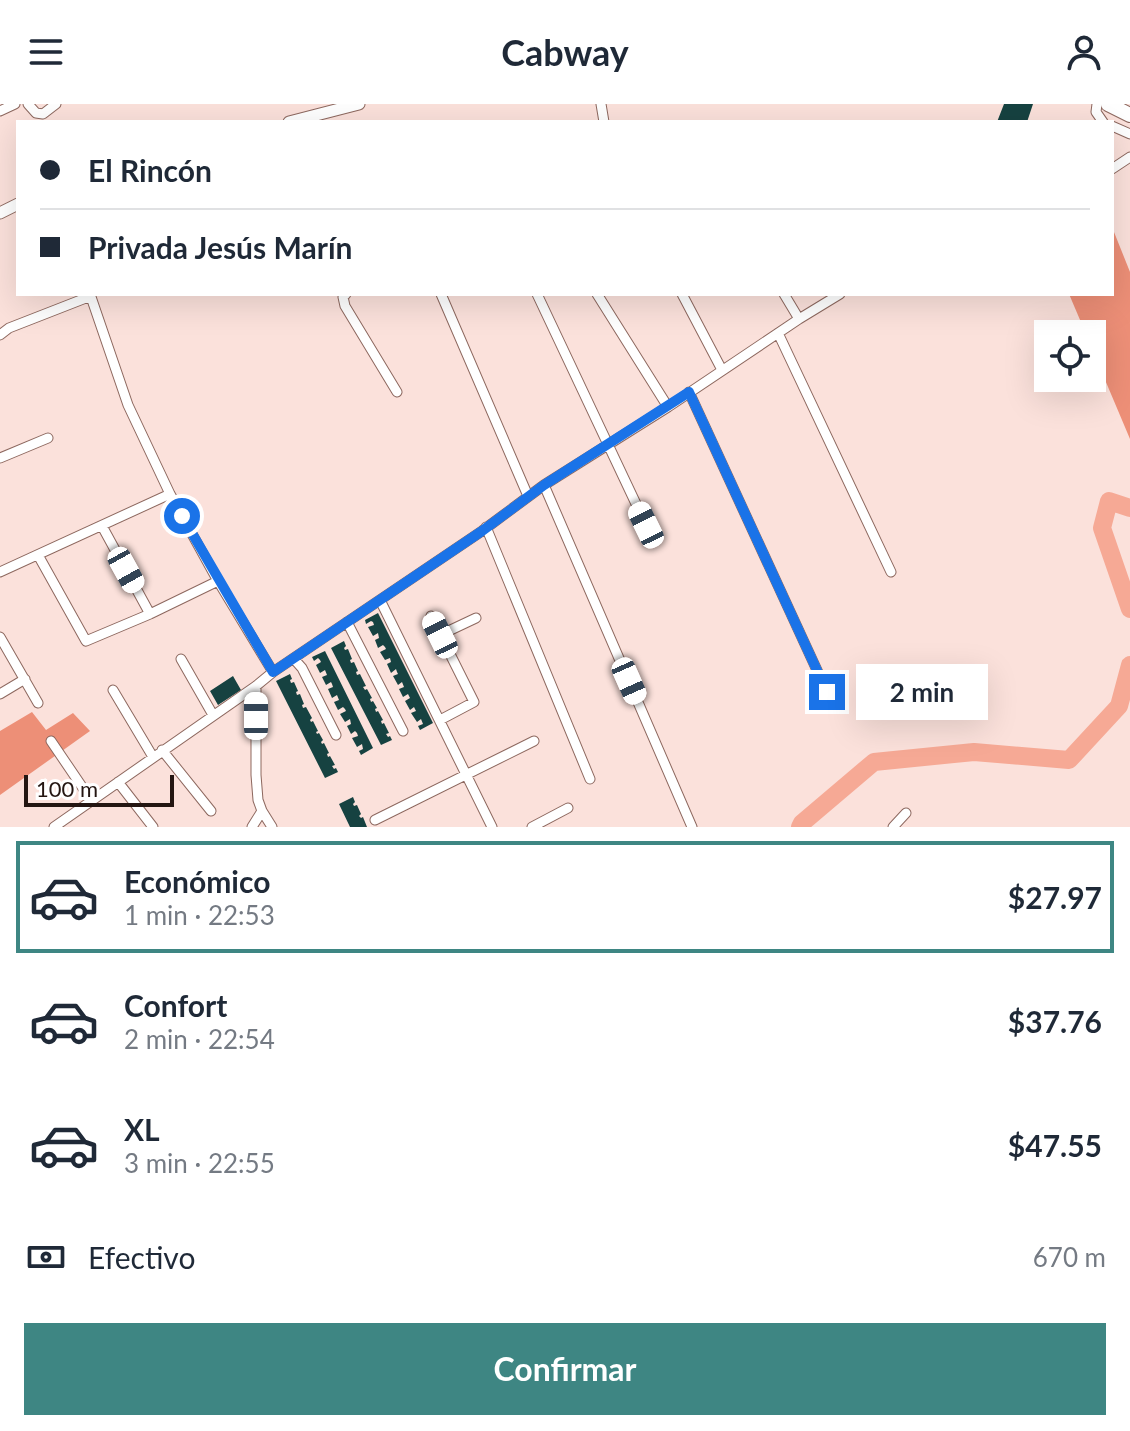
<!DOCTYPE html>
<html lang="es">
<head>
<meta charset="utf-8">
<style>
  body { margin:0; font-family:Lato,sans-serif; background:#f6f6f7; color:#1f2937; height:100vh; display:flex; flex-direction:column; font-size:30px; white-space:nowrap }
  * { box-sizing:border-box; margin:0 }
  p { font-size:26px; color:#747a83 }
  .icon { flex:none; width:44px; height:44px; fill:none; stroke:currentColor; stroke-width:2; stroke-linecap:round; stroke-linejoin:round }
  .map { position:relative; height:723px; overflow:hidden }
  .side { display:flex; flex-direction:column; background:#fff; flex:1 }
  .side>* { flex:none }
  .guide { position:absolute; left:16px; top:16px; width:1098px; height:176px; border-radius:0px; box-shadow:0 8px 32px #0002; display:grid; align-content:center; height:176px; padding:0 24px; background:#fff }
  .tools { position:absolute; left:1034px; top:216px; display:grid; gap:16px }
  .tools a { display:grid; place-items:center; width:72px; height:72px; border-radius:0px; background:#fff; box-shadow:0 8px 32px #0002; font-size:40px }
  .scale { position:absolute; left:24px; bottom:20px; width:150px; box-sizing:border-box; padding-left:8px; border:4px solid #241612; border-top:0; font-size:22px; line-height:28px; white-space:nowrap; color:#241612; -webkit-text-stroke:6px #fff; paint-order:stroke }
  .end { position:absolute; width:36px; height:36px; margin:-18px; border:10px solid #1a73e8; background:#fff; box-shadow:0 0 0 4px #fff }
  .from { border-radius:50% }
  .bubble { position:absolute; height:56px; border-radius:0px; background:#fff; box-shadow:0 8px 32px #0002; font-size:26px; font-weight:700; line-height:56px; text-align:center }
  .car { position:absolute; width:24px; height:48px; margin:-24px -12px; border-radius:10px; box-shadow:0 0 6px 2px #0007; background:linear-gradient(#fff 24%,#345 0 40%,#fff 0 76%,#345 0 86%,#fff 0) }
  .guide b { display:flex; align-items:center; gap:28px; height:76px; font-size:30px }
  .guide b+b { border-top:2px solid #e0e1e3 }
  .guide i { width:20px; height:20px; background:#1f2937 }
  ul { padding:14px 0 0; list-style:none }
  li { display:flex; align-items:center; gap:24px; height:112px; margin:0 16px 12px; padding:0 8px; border:4px solid transparent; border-radius:0px }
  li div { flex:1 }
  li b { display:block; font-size:30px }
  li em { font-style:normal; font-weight:700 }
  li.on { border-color:#3e8683 }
  li>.icon { width:72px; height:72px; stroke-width:1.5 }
  .pay { display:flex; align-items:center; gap:20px; height:88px; padding:0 24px; font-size:30px }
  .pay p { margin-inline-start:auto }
  .action { display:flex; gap:16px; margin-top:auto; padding:16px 24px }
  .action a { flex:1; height:92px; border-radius:0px; background:#3e8683; color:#fff; font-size:32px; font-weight:700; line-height:92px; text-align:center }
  header { display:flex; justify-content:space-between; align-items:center; height:104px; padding:0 24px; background:#fff; font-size:36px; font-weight:700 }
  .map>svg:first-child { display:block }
</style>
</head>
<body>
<header><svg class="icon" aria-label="menu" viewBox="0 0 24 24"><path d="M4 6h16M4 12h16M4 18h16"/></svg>Cabway<svg class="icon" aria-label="person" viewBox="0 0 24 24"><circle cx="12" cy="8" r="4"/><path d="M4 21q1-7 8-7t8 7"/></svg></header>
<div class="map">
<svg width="1130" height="723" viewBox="0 0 1130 723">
  <rect width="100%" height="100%" fill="#fbe1db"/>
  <path fill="#ed8f77" d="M1112,123L1130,168V335L1092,245V230H1086L1069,190H1112Z
    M32,608L46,626L73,609L90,627L0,691V627Z"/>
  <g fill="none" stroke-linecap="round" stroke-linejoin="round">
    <path stroke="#f6a995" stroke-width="18" d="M1130,404L1109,397L1102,424L1130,505
      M800,723L802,719L874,658L974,648L1069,656L1119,602L1130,561"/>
  </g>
  <path fill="#164241" d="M1004,0H1033L1027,18H997Z
    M378,509L433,619L420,626L418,622L423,620L421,615L417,618L411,609L416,607L414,603L410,606L405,597L410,594L408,590L403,593L399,585L404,583L402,578L398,581L393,572L398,570L397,568L396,565L391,569L387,560L391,558L390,554L385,556L380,548L386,545L385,543L383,541L378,544L375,536L379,534L378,529L373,532L368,523L374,521L373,518L371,517L366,520L365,516Z
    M344,537L346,542L344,544L345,546L348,545L352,555L350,556L351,559L354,558L358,567L356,568L357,571L360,570L366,582L363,583L365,586L367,585L372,594L370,595L371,598L373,597L377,604L375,605L376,608L378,607L383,616L381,617L382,620L384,619L389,629L386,630L388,633L390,632L392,636L381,641L331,544Z
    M325,547L373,644L361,651L359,647L363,645L362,640L357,643L352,634L358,632L357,629L355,627L351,630L347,622L351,620L350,615L345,618L340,610L346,607L345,605L343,603L338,606L334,598L339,596L337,591L332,594L328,585L333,583L332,580L331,578L326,581L322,573L327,571L325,566L320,569L316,561L321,558L320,556L318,554L314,557L312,553Z
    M290,570L292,575L290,576L291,579L294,578L298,587L296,588L297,591L300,590L304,600L302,601L303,604L306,603L312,614L310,616L311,618L313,617L318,627L316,628L317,630L319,629L323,636L321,638L322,640L324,639L329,649L327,650L328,653L330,652L335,661L332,662L334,665L336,664L338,668L325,674L276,577Z
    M233,572L241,586L218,601L210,587Z
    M353,693L355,698L353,700L354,702L357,701L361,710L359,712L361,714L363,713L367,723H350L339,700Z"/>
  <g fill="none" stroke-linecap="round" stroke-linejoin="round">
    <defs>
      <path id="minor" d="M28,0L36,9L43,10L56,0
        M601,0L604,18
        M1097,0L1096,8L1103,18
        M0,7L15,0
        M1112,22L1130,30
        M1112,65L1130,53
        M90,190L128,301L170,390L218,477L273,568
        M346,190L343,193L345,202L397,288
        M441,190L528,392
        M537,190L646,421
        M597,190L668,303
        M682,190L722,266
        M784,190L799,215
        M778,229L891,468
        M0,231L9,224L91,192
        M689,288L827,588
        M0,354L48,334
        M544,381L692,723
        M102,422L150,510
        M486,423L590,675
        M38,451L86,537L150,510L218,477
        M0,468L170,390
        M380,496L492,723
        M431,512L474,598L440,616
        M347,518L403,627
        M440,531L476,514
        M0,533L38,599
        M181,555L213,611
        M294,555L302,564L336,631
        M256,582V671L258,696L262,707L272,723
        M113,586L153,653
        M0,590L25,575
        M51,637L91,696
        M162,646L211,707
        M118,678L153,723
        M375,716L534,637
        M54,723L256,582L273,568L482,427L544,381L668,303L799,215L840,190
        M252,723L262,707
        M532,723L568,704
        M893,723L906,709"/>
      <path id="tertiary" d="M289,18L359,0
        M0,109L18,100"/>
      <path id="primary" d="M1108,0L1130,11"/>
    </defs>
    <use href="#minor" stroke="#8d685f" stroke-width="11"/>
    <use href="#tertiary" stroke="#8d685f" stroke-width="13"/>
    <use href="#primary" stroke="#8d685f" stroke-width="16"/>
    <use href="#minor" stroke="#fff" stroke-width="9"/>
    <use href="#tertiary" stroke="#fff" stroke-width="11"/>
    <use href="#primary" stroke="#fff" stroke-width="14"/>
  </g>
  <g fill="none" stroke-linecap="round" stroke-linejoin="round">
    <path stroke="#1a73e8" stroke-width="10" d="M182,412L273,568L482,427L544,381L689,288L827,588"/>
  </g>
</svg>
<div class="tools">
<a><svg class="icon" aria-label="locate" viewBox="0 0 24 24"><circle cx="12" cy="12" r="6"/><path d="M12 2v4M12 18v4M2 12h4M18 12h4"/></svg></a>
</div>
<div class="scale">100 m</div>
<i class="end from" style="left:182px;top:412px"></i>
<i class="end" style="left:827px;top:588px"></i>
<div class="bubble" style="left:856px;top:560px;width:132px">2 min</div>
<i class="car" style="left:646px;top:421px;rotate:334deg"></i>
<i class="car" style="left:126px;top:466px;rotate:151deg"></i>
<i class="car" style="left:440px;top:531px;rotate:334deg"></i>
<i class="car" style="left:629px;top:577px;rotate:156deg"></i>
<i class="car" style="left:256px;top:612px;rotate:0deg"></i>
<div class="guide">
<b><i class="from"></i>El Rincón</b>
<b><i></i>Privada Jesús Marín</b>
</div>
</div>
<section class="side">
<ul>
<li class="on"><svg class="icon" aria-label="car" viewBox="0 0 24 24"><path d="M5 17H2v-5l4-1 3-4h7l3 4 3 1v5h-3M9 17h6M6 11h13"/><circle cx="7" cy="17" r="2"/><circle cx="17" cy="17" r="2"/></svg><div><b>Económico</b><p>1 min · 22:53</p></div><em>$27.97</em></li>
<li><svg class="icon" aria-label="car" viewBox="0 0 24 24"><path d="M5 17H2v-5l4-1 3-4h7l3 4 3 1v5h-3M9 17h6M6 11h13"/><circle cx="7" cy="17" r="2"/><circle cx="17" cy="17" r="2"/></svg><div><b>Confort</b><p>2 min · 22:54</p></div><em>$37.76</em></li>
<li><svg class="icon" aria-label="car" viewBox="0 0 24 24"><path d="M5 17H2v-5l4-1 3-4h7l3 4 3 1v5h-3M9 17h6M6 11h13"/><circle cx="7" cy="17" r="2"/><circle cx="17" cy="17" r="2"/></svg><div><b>XL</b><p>3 min · 22:55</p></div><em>$47.55</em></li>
</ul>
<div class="pay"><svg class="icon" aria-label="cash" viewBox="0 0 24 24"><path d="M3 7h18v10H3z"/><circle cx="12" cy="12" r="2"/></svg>Efectivo<p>670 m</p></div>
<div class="action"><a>Confirmar</a></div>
</section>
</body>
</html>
